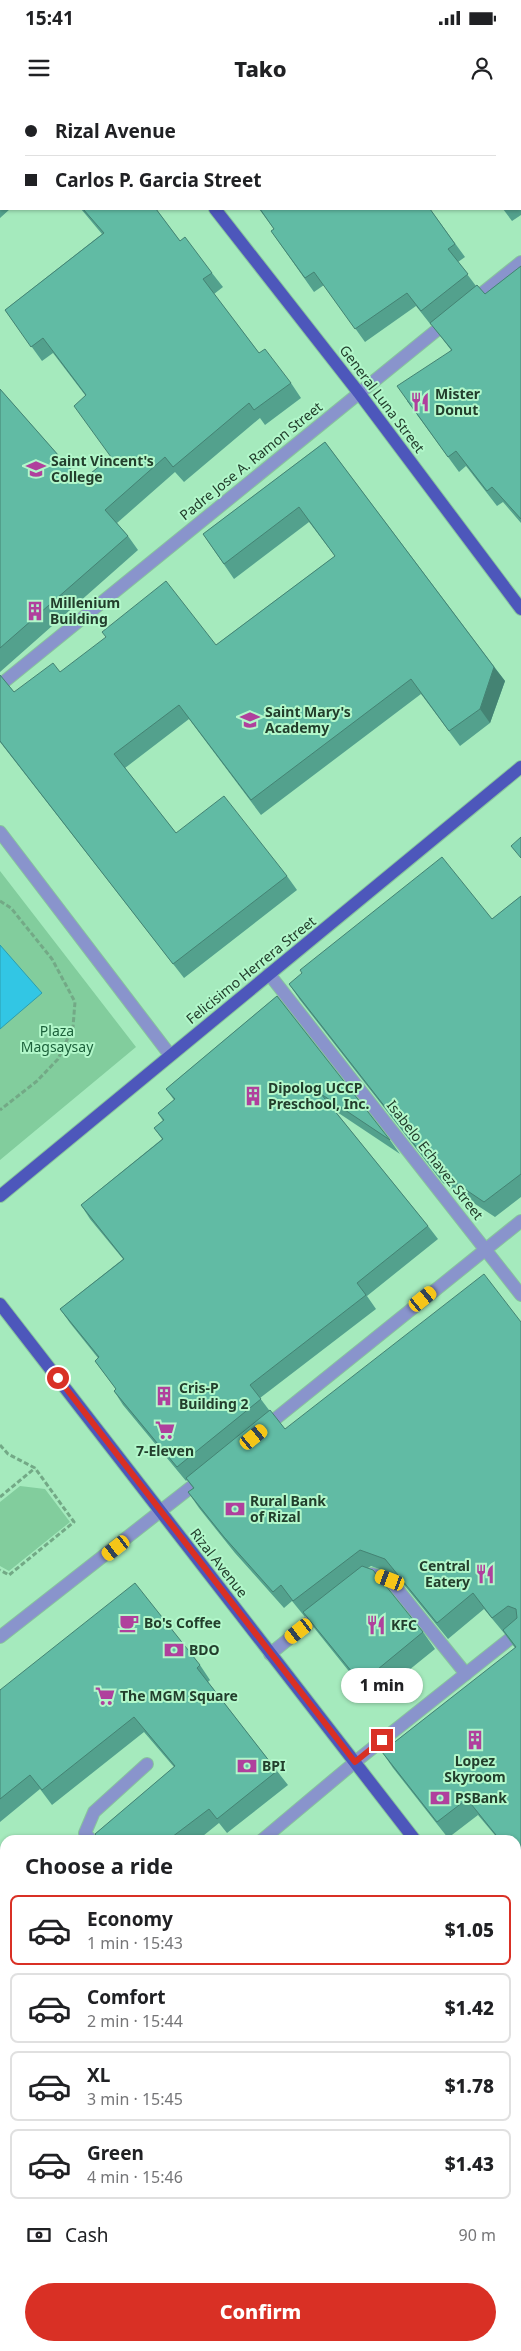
<!DOCTYPE html>
<html lang="en">
<head>
<meta charset="utf-8">
<style>
  body { margin:0; font-family:"Noto Sans",sans-serif; background:#f6f6f6; color:#202124; height:100vh; display:flex; flex-direction:column; font-size:19px; white-space:nowrap }
  * { box-sizing:border-box; margin:0 }
  p { font-size:16px; color:#757577 }
  .icon { flex:none; width:28px; height:28px; fill:none; stroke:currentColor; stroke-width:2; stroke-linecap:round; stroke-linejoin:round }
  .map { position:relative; flex:1; overflow:hidden }
  .drawer { position:absolute; left:0px; top:1735px; width:521px; height:516px; display:flex; flex-direction:column; background:#fff; border-radius:15px 15px 0 0; box-shadow:0 1px 4px #0004 }
  .drawer>* { flex:none }
  .top-card { position:absolute; left:0px; top:0px; width:521px; height:110px; box-shadow:0 1px 4px #0004; display:grid; align-content:center; height:110px; padding:0 25px; background:#fff }
  .end { position:absolute; width:22px; height:22px; margin:-11px; border:6px solid #d93025; background:#fff; box-shadow:0 0 0 2px #fff }
  .from { border-radius:50% }
  .bubble { position:absolute; height:35px; border-radius:18px; background:#fff; box-shadow:0 1px 4px #0004; font-size:16px; font-weight:800; line-height:35px; text-align:center }
  .car { position:absolute; width:15px; height:30px; margin:-15px -8px; border-radius:6px; box-shadow:0 0 4px 1px #0007; background:linear-gradient(#f5c518 24%,#345 0 40%,#f5c518 0 76%,#345 0 86%,#f5c518 0) }
  .top-card b { display:flex; align-items:center; gap:18px; height:48px; font-size:19px }
  .top-card b+b { border-top:1px solid #e0e0e0 }
  .top-card i { width:12px; height:12px; background:#202124 }
  ul { padding:0; list-style:none }
  li { display:flex; align-items:center; gap:15px; height:70px; margin:0 10px 8px; padding:0 15px; border:2px solid #e0e0e0; border-radius:8px }
  li div { flex:1 }
  li b { display:block; font-size:19px }
  li em { font-style:normal; font-weight:800 }
  li.on { border-color:#d93025 }
  li>.icon { width:45px; height:45px; stroke-width:1.5 }
  h2 { padding:0 25px; font-size:22px; line-height:60px }
  .pay { display:flex; align-items:center; gap:12px; height:55px; padding:0 25px; font-size:19px }
  .pay p { margin-inline-start:auto }
  .button { display:flex; gap:10px; margin-top:auto; padding:10px 25px }
  .button a { flex:1; height:58px; border-radius:30px; background:#d93025; color:#fff; font-size:20px; font-weight:800; line-height:58px; text-align:center }
  .status { display:flex; justify-content:space-between; align-items:center; height:35px; padding:0 25px; background:#fff; direction:ltr }
  .status svg { height:14px; fill:currentColor }
  header { display:flex; justify-content:space-between; align-items:center; height:65px; padding:0 25px; background:#fff; font-size:22px; font-weight:800 }
  .map>svg:first-child { display:block }
</style>
</head>
<body>
<div class="status"><b>15:41</b><svg viewBox="0 0 49 12"><path d="M0 12V9h3v3zM5 12V6h3v6zM10 12V3h3v9zM15 12V0h3v12zM26 1h20v11H26zM47 4h2v5h-2z"/></svg></div>
<header><svg class="icon" aria-label="menu" viewBox="0 0 24 24"><path d="M4 6h16M4 12h16M4 18h16"/></svg>Tako<svg class="icon" aria-label="person" viewBox="0 0 24 24"><circle cx="12" cy="8" r="4"/><path d="M4 21q1-7 8-7t8 7"/></svg></header>
<div class="map">
<svg width="521" height="2251" viewBox="0 0 521 2251">
  <rect width="100%" height="100%" fill="#a5eabd"/>
  <path fill="#82cd9d" d="M0,771L136,947L0,1060Z
    M20,1386L45,1389L70,1422L9,1471L0,1466V1402Z"/>
  <path fill="#32c6e4" stroke="#2d9dad" d="M0,845L42,893L0,929Z"/>
  <g fill="none" stroke-linecap="round" stroke-linejoin="round">
    <defs>
      <path id="service" d="M364,1480L372,1474L390,1480L466,1574
        M270,1554L322,1512
        M91,1740L85,1733L94,1712L147,1664"/>
      <path id="minor" d="M470,203L521,162
        M0,585L448,221
        M0,732L170,955
        M269,874L521,1195
        M264,1328L521,1121
        M0,1537L204,1377
        M262,1740L355,1662L521,1530
        M0,1961L5,1957
        M0,2149L5,2156
        M72,2246L75,2251"/>
      <path id="primary" d="M130,0L131,1
        M215,109L359,293L521,509
        M0,1096L521,667
        M0,1204L415,1740
        M516,1871L521,1877"/>
    </defs>
    <use href="#service" stroke="#88c49d" stroke-width="14"/>
    <use href="#minor" stroke="#88c49d" stroke-width="14"/>
    <use href="#primary" stroke="#88c49d" stroke-width="14"/>
    <path stroke="#73a986" stroke-width="3" stroke-dasharray="5 2.5" stroke-linecap="butt" d="M0,801L11,808L52,859L75,902L73,927L58,959L37,981L0,1010
      M0,1345L8,1354L35,1368L74,1422L9,1475L0,1470
      M0,1397L35,1368"/>
    <use href="#service" stroke="#8994cc" stroke-width="12"/>
    <use href="#minor" stroke="#8994cc" stroke-width="12"/>
    <use href="#primary" stroke="#4d57bb" stroke-width="12"/>
  </g>
  <path fill="#53a18d" d="M0,0L1,1V109H10L0,118Z
    M171,0H422V1H172Z
    M521,0V115L512,121L503,109H520V1Z
    M81,109H156L180,141L212,173L223,187L214,194L259,253L291,283L301,298L265,325L260,318L184,382L175,372L117,423L128,436L138,450L0,572V289L81,381L111,357L85,295L53,253L42,261L5,210L102,134Z
    M259,109H430L465,157L458,162L476,186L485,194L521,166V423L503,402L497,406L466,366L459,372L407,301L451,250L431,224V225L416,206L365,242L324,185L314,192L271,131L274,129Z
    M325,342L505,581L490,623L460,646L421,594L261,715L189,619L125,668L176,733L287,776L297,790L184,878L0,642V575L14,592L60,572L216,545L335,456L309,422L234,479L203,434Z
    M521,796V1097L495,1117L443,1083L300,900L289,884L492,819Z
    M277,896L390,1040L400,1054L334,1010L428,1126L438,1139L367,1196L376,1209L260,1298L269,1310L285,1329L521,1222V1768L516,1762V1740H499L478,1715L448,1738L393,1668L382,1652L515,1548L504,1533L484,1509L448,1539L396,1475L371,1466L368,1468L423,1532L435,1549L372,1600L315,1529L306,1516L305,1517L292,1501L284,1508L235,1453L199,1408L188,1392L193,1388L187,1380L186,1381L123,1305L114,1291L116,1289L95,1261L98,1258L70,1223L60,1209L123,1159L90,1119L81,1105L162,1039L154,1028L163,1021L158,1013L174,1000L166,989Z
    M200,1565L210,1580L208,1582L277,1671L288,1685L227,1733L219,1723L198,1740H99L95,1734L174,1667L144,1632L52,1705L40,1689L0,1722V1590Z
    M0,1793L5,1799V1942L0,1946Z
    M516,1980L521,1986V2184L516,2188Z
    M5,1983V2108L0,2112V1986Z
    M188,2246H323L317,2251H182Z
    M386,2246H438L432,2251H389Z"/>
  <path fill="#448373" d="M494,567L505,581L490,623L480,609Z"/>
  <path fill="#61bba4" stroke="#448373" d="M0,0H62L63,1H1V93L0,94Z
    M178,0H421L422,1H179Z
    M456,0H521V97H520V1H454Z
    M83,109H156L180,141L185,137L212,173L203,179L259,253L265,249L291,283L254,310L249,303L173,367L165,357L105,410L128,436L0,548V289L81,381L111,357L74,306L86,295L43,238L31,247L5,210L104,133Z
    M260,109H430L455,144L448,149L468,174L421,211L407,193L355,229L314,172L305,178L271,131L274,129Z
    M521,166V419L492,387L487,391L456,351L448,357L397,286L452,250L430,223L477,185L485,194Z
    M325,342L494,567L480,609L449,631L411,579L251,700L179,605L114,654L176,733L224,696L287,776L173,864L0,641V575L14,592L53,563L60,572L106,537L102,532L166,481L216,545L335,456L299,407L224,464L203,434Z
    M521,737V758L511,746Z
    M442,757L492,819L521,796V1074L484,1102L432,1067L289,884L302,873L300,870Z
    M277,896L390,1040L321,994L428,1126L357,1183L366,1195L250,1285L261,1299L177,1367L114,1291L116,1289L95,1261L99,1257L60,1209L124,1159L81,1105L163,1039L154,1028L164,1020L158,1013L175,999L166,989Z
    M484,1174L521,1222V1766L516,1760V1740H500L467,1699L437,1722L382,1652L516,1547L503,1530L517,1518L516,1509L508,1506L492,1518L473,1493L437,1523L385,1459L360,1450L293,1501L281,1485L273,1492L224,1437L188,1392L194,1388L186,1378L270,1310L285,1329Z
    M362,1466L373,1470L423,1532L361,1583L303,1512Z
    M135,1483L200,1565L197,1568L277,1671L217,1719L209,1709L168,1740H100L95,1734L175,1666L134,1617L42,1690L30,1675L0,1699V1590Z
    M521,1772V1788L516,1782V1776Z
    M0,1793L5,1799V1920L0,1924Z
    M516,1980L521,1986V2163L516,2166Z
    M5,1983V2089L4,2088L0,2091V1986Z
    M5,2209V2246H40L44,2251H0V2213Z
    M188,2246H297L291,2251H182Z
    M387,2246H410L403,2251H390Z"/>
  <g fill="none" stroke-linecap="round" stroke-linejoin="round">
    <path stroke="#d93025" stroke-width="6" d="M58,1278L355,1662L382,1640"/>
  </g>
  <defs>
    <symbol id="restaurant-bare" viewBox="-9 -9 18 18"><path d="M-5-6h1v4h1v-4h1v4h1v-4h1v5L-1.5 .5V6h-2V.5L-5-1ZM5-6V6H3V1.5H1.5Q1.5-4 5-6Z" fill="#b0409d" stroke="#b2f7ca" stroke-width="2.5" paint-order="stroke"/></symbol>
    <symbol id="university-bare" viewBox="-9 -9 18 18"><path d="M0-5L7-2L0 1L-7-2ZM-4 1L0 2.5L4 1V4Q0 6-4 4Z" fill="#b0409d" stroke="#b2f7ca" stroke-width="2.5" paint-order="stroke"/></symbol>
    <symbol id="building-bare" viewBox="-9 -9 18 18"><path d="M-4-6H4V6H1V3H-1V6H-4ZM-2.5-4.3h1.7v1.8h-1.7ZM.8-4.3h1.7v1.8H.8ZM-2.5-1h1.7V.8h-1.7ZM.8-1h1.7V.8H.8Z" fill="#b0409d" stroke="#b2f7ca" stroke-width="2.5" paint-order="stroke"/></symbol>
    <symbol id="school-bare" viewBox="-9 -9 18 18"><path d="M0-5L7-2L0 1L-7-2ZM-4 1L0 2.5L4 1V4Q0 6-4 4Z" fill="#b0409d" stroke="#b2f7ca" stroke-width="2.5" paint-order="stroke"/></symbol>
    <symbol id="supermarket-bare" viewBox="-9 -9 18 18"><path d="M-6-5.5h2.5l.6 2H6L4.5 2H-2.5L-4.4-4H-6ZM-1.5 3.2a1.3 1.3 0 1 0 .1 0ZM3 3.2a1.3 1.3 0 1 0 .1 0Z" fill="#b0409d" stroke="#b2f7ca" stroke-width="2.5" paint-order="stroke"/></symbol>
    <symbol id="bank-bare" viewBox="-9 -9 18 18"><path d="M-6-4H6V4H-6ZM0-2.3a2.3 2.3 0 1 0 0 4.6a2.3 2.3 0 1 0 0-4.6Z" fill="#b0409d" stroke="#b2f7ca" stroke-width="2.5" paint-order="stroke"/></symbol>
    <symbol id="cafe-bare" viewBox="-9 -9 18 18"><path d="M-5.5-4.5H6V0H3Q3 3.5 0 3.5H-2.5Q-5.5 3.5-5.5 0ZM3-3.2v2h1.7v-2ZM-6 4.5H4V6H-6Z" fill="#b0409d" stroke="#b2f7ca" stroke-width="2.5" paint-order="stroke"/></symbol>
  </defs>
  <g fill-rule="evenodd">
    <use href="#restaurant-bare" x="406" y="288" width="28" height="28"/>
    <use href="#university-bare" x="22" y="355" width="28" height="28"/>
    <use href="#building-bare" x="21" y="497" width="28" height="28"/>
    <use href="#school-bare" x="236" y="606" width="28" height="28"/>
    <use href="#building-bare" x="239" y="982" width="28" height="28"/>
    <use href="#building-bare" x="150" y="1282" width="28" height="28"/>
    <use href="#supermarket-bare" x="151" y="1316" width="28" height="28"/>
    <use href="#bank-bare" x="221" y="1395" width="28" height="28"/>
    <use href="#restaurant-bare" x="471" y="1460" width="28" height="28"/>
    <use href="#cafe-bare" x="115" y="1509" width="28" height="28"/>
    <use href="#restaurant-bare" x="362" y="1511" width="28" height="28"/>
    <use href="#bank-bare" x="160" y="1536" width="28" height="28"/>
    <use href="#supermarket-bare" x="91" y="1582" width="28" height="28"/>
    <use href="#building-bare" x="461" y="1626" width="28" height="28"/>
    <use href="#bank-bare" x="233" y="1652" width="28" height="28"/>
    <use href="#bank-bare" x="426" y="1684" width="28" height="28"/>
  </g>
  <g text-anchor="middle" stroke-width="4" stroke-linejoin="round" paint-order="stroke">
    <g font-size="14" font-weight="bold" fill="#223e2c" stroke="#b2f7ca" text-anchor="start">
      <text x="435" y="299">Mister<tspan x="435" dy="16">Donut</tspan></text>
      <text x="51" y="366">Saint Vincent's<tspan x="51" dy="16">College</tspan></text>
      <text x="50" y="508">Millenium<tspan x="50" dy="16">Building</tspan></text>
      <text x="265" y="617">Saint Mary's<tspan x="265" dy="16">Academy</tspan></text>
      <text x="268" y="993">Dipolog UCCP<tspan x="268" dy="16">Preschool, Inc.</tspan></text>
      <text x="179" y="1293">Cris-P<tspan x="179" dy="16">Building 2</tspan></text>
      <text x="165" y="1356" text-anchor="middle">7-Eleven</text>
      <text x="250" y="1406">Rural Bank<tspan x="250" dy="16">of Rizal</tspan></text>
      <text x="470" y="1471" text-anchor="end">Central<tspan x="470" dy="16">Eatery</tspan></text>
      <text x="144" y="1528">Bo's Coffee</text>
      <text x="391" y="1530">KFC</text>
      <text x="189" y="1555">BDO</text>
      <text x="120" y="1601">The MGM Square</text>
      <text x="475" y="1666" text-anchor="middle">Lopez<tspan x="475" dy="16">Skyroom</tspan></text>
      <text x="262" y="1671">BPI</text>
      <text x="455" y="1703">PSBank</text>
    </g>
    <g font-size="14" fill="#223e2c" stroke="#b2f7ca">
      <text transform="translate(382 299) rotate(53)" y="5">General Luna Street</text>
      <text transform="translate(251 361) rotate(-39)" y="5">Padre Jose A. Ramon Street</text>
      <text transform="translate(251 870) rotate(-39)" y="5">Felicisimo Herrera Street</text>
      <text transform="translate(435 1060) rotate(52)" y="5">Isabelo Echavez Street</text>
      <text transform="translate(219 1463) rotate(52)" y="5">Rizal Avenue</text>
    </g>
    <g font-size="14" fill="#1c613b" stroke="#b2f7ca">
      <text x="57" y="936">Plaza<tspan x="57" dy="16">Magsaysay</tspan></text>
    </g>
  </g>
</svg>
<i class="end from" style="left:58px;top:1278px"></i>
<i class="end" style="left:382px;top:1640px"></i>
<div class="bubble" style="left:341px;top:1568px;width:82px">1 min</div>
<i class="car" style="left:423px;top:1199px;rotate:51deg"></i>
<i class="car" style="left:254px;top:1337px;rotate:51deg"></i>
<i class="car" style="left:116px;top:1448px;rotate:232deg"></i>
<i class="car" style="left:390px;top:1480px;rotate:291deg"></i>
<i class="car" style="left:299px;top:1531px;rotate:232deg"></i>
<div class="top-card">
<b><i class="from"></i>Rizal Avenue</b>
<b><i></i>Carlos P. Garcia Street</b>
</div>
<section class="drawer">
<h2>Choose a ride</h2>
<ul>
<li class="on"><svg class="icon" aria-label="car" viewBox="0 0 24 24"><path d="M5 17H2v-5l4-1 3-4h7l3 4 3 1v5h-3M9 17h6M6 11h13"/><circle cx="7" cy="17" r="2"/><circle cx="17" cy="17" r="2"/></svg><div><b>Economy</b><p>1 min · 15:43</p></div><em>$1.05</em></li>
<li><svg class="icon" aria-label="car" viewBox="0 0 24 24"><path d="M5 17H2v-5l4-1 3-4h7l3 4 3 1v5h-3M9 17h6M6 11h13"/><circle cx="7" cy="17" r="2"/><circle cx="17" cy="17" r="2"/></svg><div><b>Comfort</b><p>2 min · 15:44</p></div><em>$1.42</em></li>
<li><svg class="icon" aria-label="car" viewBox="0 0 24 24"><path d="M5 17H2v-5l4-1 3-4h7l3 4 3 1v5h-3M9 17h6M6 11h13"/><circle cx="7" cy="17" r="2"/><circle cx="17" cy="17" r="2"/></svg><div><b>XL</b><p>3 min · 15:45</p></div><em>$1.78</em></li>
<li><svg class="icon" aria-label="car" viewBox="0 0 24 24"><path d="M5 17H2v-5l4-1 3-4h7l3 4 3 1v5h-3M9 17h6M6 11h13"/><circle cx="7" cy="17" r="2"/><circle cx="17" cy="17" r="2"/></svg><div><b>Green</b><p>4 min · 15:46</p></div><em>$1.43</em></li>
</ul>
<div class="pay"><svg class="icon" aria-label="cash" viewBox="0 0 24 24"><path d="M3 7h18v10H3z"/><circle cx="12" cy="12" r="2"/></svg>Cash<p>90 m</p></div>
<div class="button"><a>Confirm</a></div>
</section>
</div>
</body>
</html>
